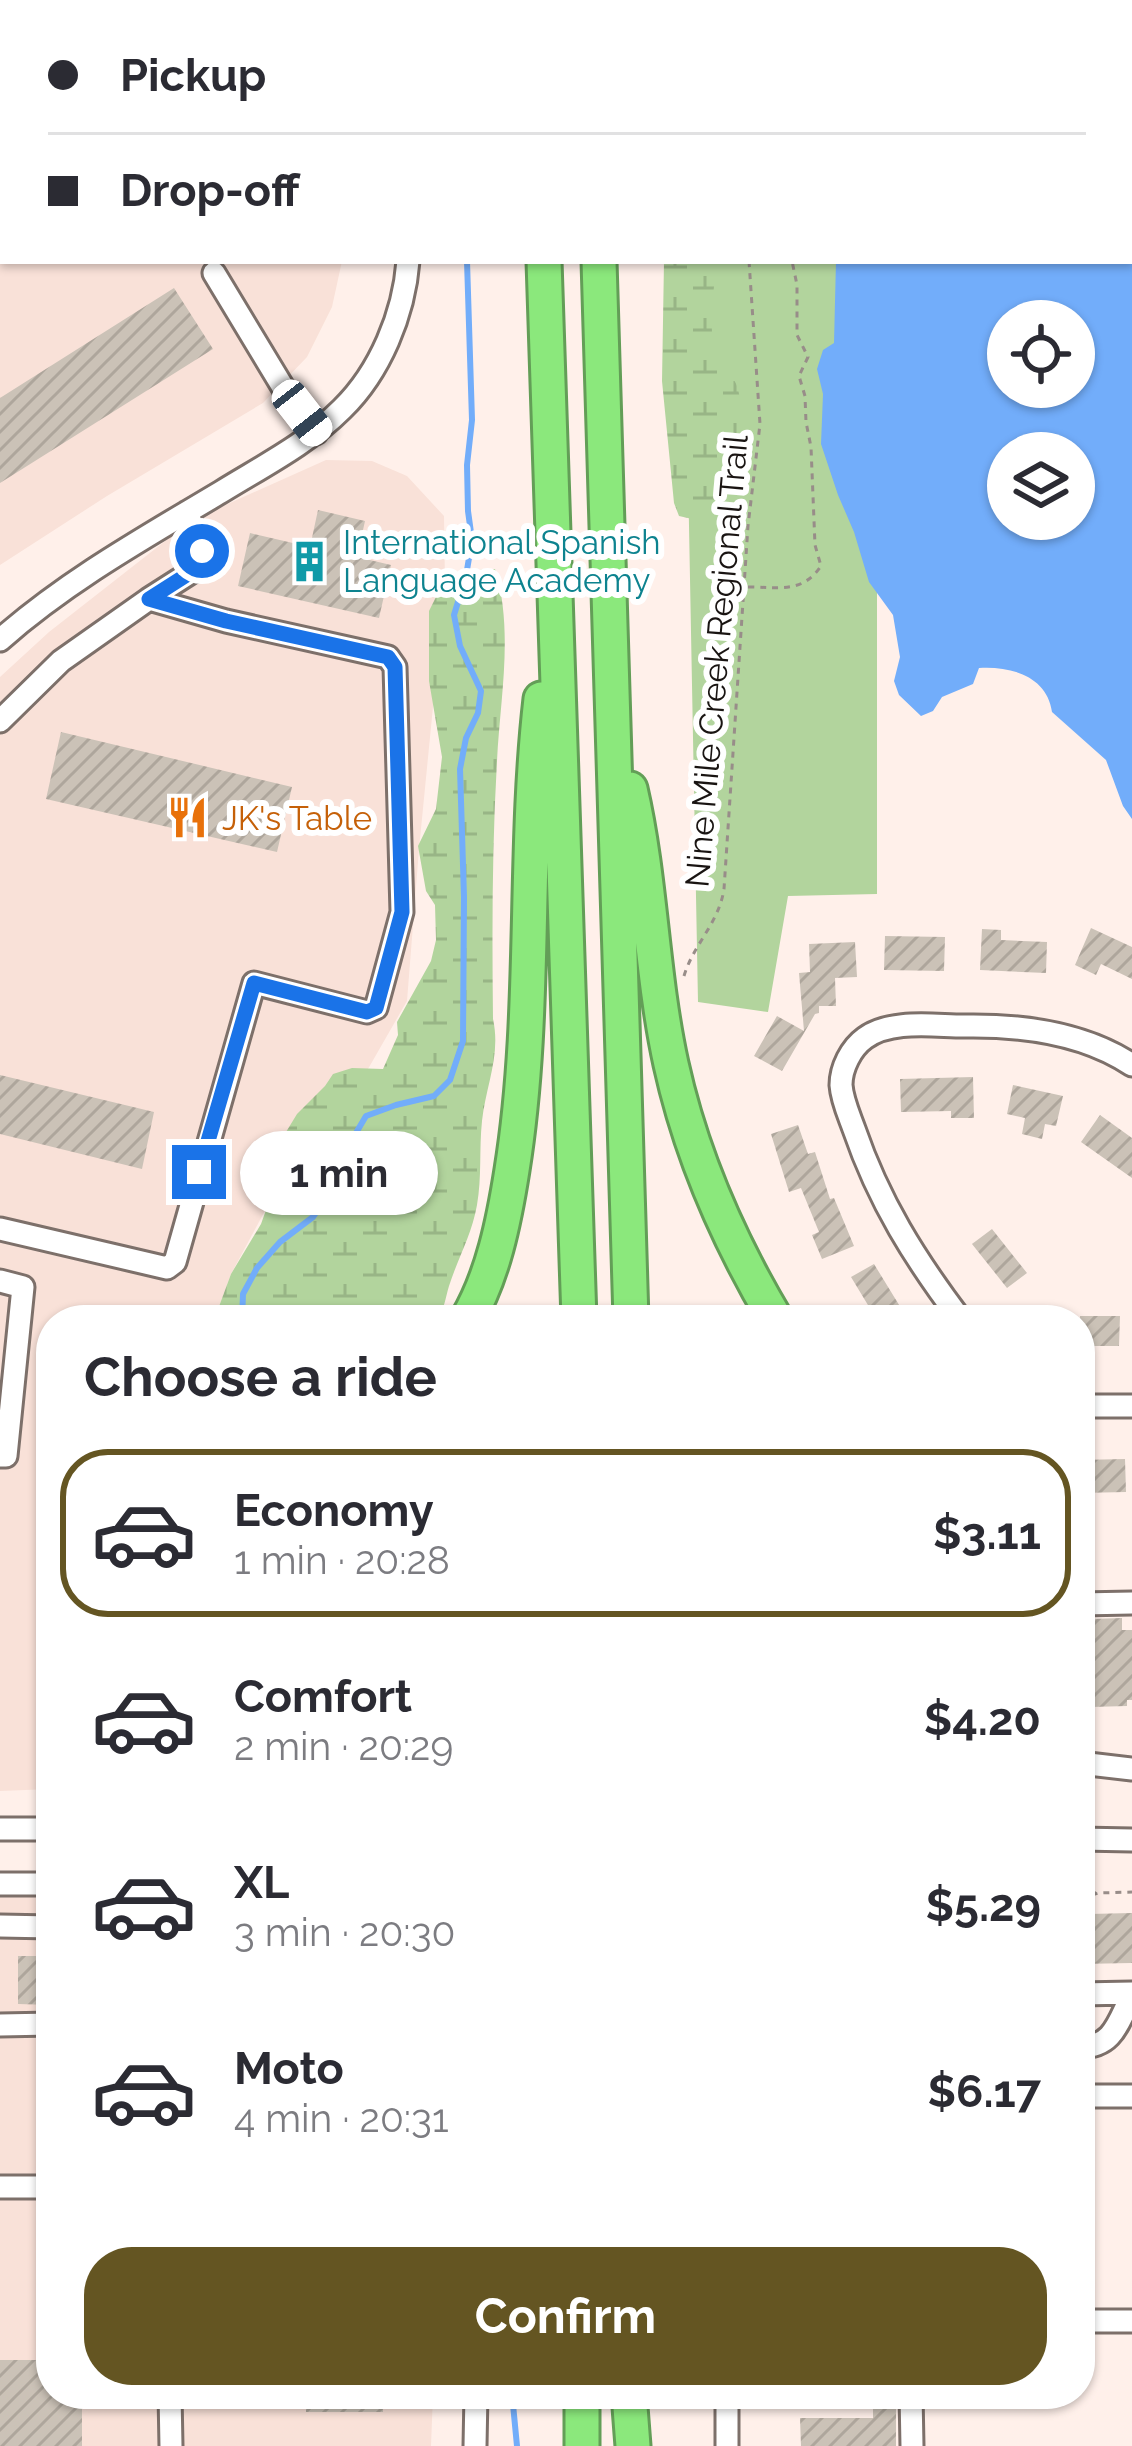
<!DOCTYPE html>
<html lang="en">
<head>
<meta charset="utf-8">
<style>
  body { margin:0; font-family:Raleway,sans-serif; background:#f7f7f7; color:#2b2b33; height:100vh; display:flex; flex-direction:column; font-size:45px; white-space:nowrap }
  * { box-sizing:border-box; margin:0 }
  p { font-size:39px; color:#7c7c81 }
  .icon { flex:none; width:66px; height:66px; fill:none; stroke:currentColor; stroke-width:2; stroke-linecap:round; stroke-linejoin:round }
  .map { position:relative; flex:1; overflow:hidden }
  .drawer { position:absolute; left:36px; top:1305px; width:1059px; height:1104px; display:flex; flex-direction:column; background:#fff; border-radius:48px; box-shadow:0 3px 9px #0004 }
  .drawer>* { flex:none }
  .hud { position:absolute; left:0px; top:0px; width:1134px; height:264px; box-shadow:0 3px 9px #0004; display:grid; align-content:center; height:264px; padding:0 48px; background:#fff }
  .fabs { position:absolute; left:987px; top:300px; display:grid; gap:24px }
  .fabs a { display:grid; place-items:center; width:108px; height:108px; border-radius:50%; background:#fff; box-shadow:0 3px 9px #0004; font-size:60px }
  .end { position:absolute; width:54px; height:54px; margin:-27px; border:15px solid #1a73e8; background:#fff; box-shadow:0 0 0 6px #fff }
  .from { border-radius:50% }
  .bubble { position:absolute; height:84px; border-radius:42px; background:#fff; box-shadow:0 3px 9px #0004; font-size:39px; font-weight:700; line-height:84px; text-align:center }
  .car { position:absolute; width:36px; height:72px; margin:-36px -18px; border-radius:15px; box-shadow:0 0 9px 3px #0007; background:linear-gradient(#fff 24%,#345 0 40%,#fff 0 76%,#345 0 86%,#fff 0) }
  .hud b { display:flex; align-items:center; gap:42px; height:114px; font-size:45px }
  .hud b+b { border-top:3px solid #e1e1e2 }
  .hud i { width:30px; height:30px; background:#2b2b33 }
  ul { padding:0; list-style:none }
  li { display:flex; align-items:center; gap:36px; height:168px; margin:0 24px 18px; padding:0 24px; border:6px solid transparent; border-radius:48px }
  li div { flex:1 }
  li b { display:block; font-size:45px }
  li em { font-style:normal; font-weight:700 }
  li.on { border-color:#645522 }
  li>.icon { width:108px; height:108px; stroke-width:1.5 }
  h2 { padding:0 48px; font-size:54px; line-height:144px }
  .button { display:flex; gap:24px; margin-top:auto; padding:24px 48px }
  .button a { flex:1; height:138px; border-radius:48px; background:#645522; color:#fff; font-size:48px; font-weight:700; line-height:138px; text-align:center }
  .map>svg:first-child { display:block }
</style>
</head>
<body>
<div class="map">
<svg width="1132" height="2446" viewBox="0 0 1132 2446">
  <defs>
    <pattern id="wetland-marsh" width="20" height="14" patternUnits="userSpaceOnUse" patternTransform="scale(3)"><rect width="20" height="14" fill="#b2d49d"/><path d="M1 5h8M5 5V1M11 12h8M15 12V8" fill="none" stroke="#98b586"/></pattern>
    <pattern id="building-hatch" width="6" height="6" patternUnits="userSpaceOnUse" patternTransform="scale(3)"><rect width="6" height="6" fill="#cbc2b7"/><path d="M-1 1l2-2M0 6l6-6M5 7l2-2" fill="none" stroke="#aea69c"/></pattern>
  </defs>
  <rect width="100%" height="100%" fill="#fff0ea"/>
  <path fill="#f9e1d8" d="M0,0H355V3H3V261H342L332,307L307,357L263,403L107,496L0,565Z
    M326,460L372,461L407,476L444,516L445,585L419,849L407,1001L368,1069L329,1080L267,1207L231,1274L214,1320H51V1789L0,1791V677L49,632L192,520Z
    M0,1872L51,1875V2394H433L431,2446H0Z"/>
  <path fill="#b2d49d" d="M684,261H877V894L788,896L768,1012L698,1002Z"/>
  <path fill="url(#wetland-marsh)" d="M664,261H716C715,287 707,330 716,355C721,366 733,375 737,386C747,414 732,486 726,516L710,523L679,516L674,503L662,381Z
    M484,569H495C514,630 500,699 497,761C492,847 492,933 493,1019C501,1055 486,1085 482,1121C479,1149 482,1177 477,1205C472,1234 458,1258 449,1286C445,1299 445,1309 436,1320H214L231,1274L261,1224L270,1199L283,1137L297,1114L325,1086L333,1074L352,1068L383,1069L398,1035L397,1022L431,961L436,940L435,905L426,891L418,846L436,809L442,757L429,681V611L438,593L453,577Z"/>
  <path fill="#72adfa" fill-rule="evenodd" d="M840,0H1132V819L1123,806L1106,760L1052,712C1047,676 1011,666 979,668L973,684L942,697L933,711L921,716L899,695L894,681L900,657L893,615L869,582L854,532L838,495L821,444L823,394L817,369L823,350L834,343L836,261H1131V3H840ZM1008,321H1074V387H1008ZM1008,453H1074V519H1008Z"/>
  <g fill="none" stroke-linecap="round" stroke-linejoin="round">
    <path stroke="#72adfa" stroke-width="6" d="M459,0V3
      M242,1320L243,1294L257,1268L280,1242L313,1217L328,1195L340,1160L366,1116L396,1105L434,1096L450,1080L463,1041L464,897L460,769L466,738L478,713L481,691L460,646L454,615L466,576L472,540L468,511L467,465L472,420L467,261
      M512,2394L517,2446"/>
  </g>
  <path fill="url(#building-hatch)" d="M174,288L213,349L0,483V398Z
    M318,510L365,521L357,557L391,565L379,618L238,586L250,533L310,547Z
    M61,732L292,787L277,852L46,799Z
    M1091,928L1132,947V979L1101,964L1096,975L1075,965Z
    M982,929L1001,930V940L1047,942L1046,973L980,970Z
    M885,936L945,937L944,971L884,970Z
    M855,942L857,977L835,978L836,1006H819V1013L815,1014L782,1071L754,1056L777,1016L804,1031L799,973L810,972L809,944Z
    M0,1075L154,1112L142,1169L0,1134Z
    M973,1077L974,1118H951V1111L901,1112L900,1079Z
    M1013,1085L1063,1096L1056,1126L1045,1124L1042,1139L1022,1134L1025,1118L1007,1114Z
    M1100,1115L1132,1138V1178L1081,1142Z
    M798,1125L808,1154L815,1152L830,1199L834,1198L854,1246L822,1259L812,1235L819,1232L801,1188L789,1192L771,1134Z
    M992,1229L1027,1273L1007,1288L972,1244Z
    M874,1264L904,1313L891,1320H877L851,1277Z
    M1080,1316H1120L1119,1346H1080Z
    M1125,1459L1126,1492L1080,1493V1460Z
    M1122,1618V1630H1132V1700H1127V1706L1091,1707L1090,1619Z
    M1132,1913V1963L1080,1964V1919H1089V1914Z
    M18,1956H51V2005L18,2004Z
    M0,2360H51V2394H82V2446H0Z
    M306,2394H383V2412H306Z
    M873,2399H896V2446H801L800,2418H873Z"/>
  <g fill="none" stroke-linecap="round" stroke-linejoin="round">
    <defs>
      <path id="minor" d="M402,0V3
        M214,273L287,394L316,433
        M0,640C67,581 144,538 221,492C263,466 307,444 342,409C380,372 404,314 408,261
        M0,721L61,661L149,599
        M0,1229L167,1268L175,1262L254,983L367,1012L376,1008L402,912L395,667L388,657L226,621L149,599L196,569L202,551L187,512
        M0,1281L23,1287L6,1456H0
        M961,1320C915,1259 879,1202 854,1129C849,1115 842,1100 841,1085C841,1068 851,1048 865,1038C891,1019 934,1026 964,1026C1020,1025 1084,1033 1132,1065
        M1080,1406H1132
        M1080,1604L1132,1603
        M1080,1763L1132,1769
        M0,1829H51
        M1080,1839L1132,1840
        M0,1884H51
        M0,1926L51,1927
        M1080,1994L1132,1993
        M0,2025L51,2024
        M1080,2047C1114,2047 1118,2022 1132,1995
        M1080,2096H1132
        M0,2187H51
        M1080,2321H1132
        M170,2394L171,2446
        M727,2394V2446
        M911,2394L912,2446
        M475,2446L476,2394"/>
      <path id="highway" d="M536,0V3
        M591,0V3
        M544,261L579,1320
        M599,261L631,1320
        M630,789C651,880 651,973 671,1064C691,1155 729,1241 776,1320
        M467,1320C493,1276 504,1221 512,1170C537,1014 523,855 541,699
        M582,2394V2446
        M629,2394L633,2446"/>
    </defs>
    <use href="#minor" stroke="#7d706a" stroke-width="27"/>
    <use href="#highway" stroke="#639e57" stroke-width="39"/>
    <path stroke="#988d89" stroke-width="3" stroke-dasharray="6 6" stroke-linecap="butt" d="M746,0L747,3
      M748,587C779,587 802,594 821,566L815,545L811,447L806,422L805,396L799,376L808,357L797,335V285L792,261
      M684,976C693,945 719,923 724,889L748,526L760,424L749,261
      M1080,1891L1096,1893
      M1080,1898L1099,1893L1132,1892"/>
    <use href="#minor" stroke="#fff" stroke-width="21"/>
    <use href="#highway" stroke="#8be87c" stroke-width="33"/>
  </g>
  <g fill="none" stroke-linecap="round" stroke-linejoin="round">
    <path stroke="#1a73e8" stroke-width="15" d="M199,1172L254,983L367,1012L376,1008L402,912L395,667L388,657L226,621L149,599L196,569L202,551"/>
  </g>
  <defs>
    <symbol id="building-bare" viewBox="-9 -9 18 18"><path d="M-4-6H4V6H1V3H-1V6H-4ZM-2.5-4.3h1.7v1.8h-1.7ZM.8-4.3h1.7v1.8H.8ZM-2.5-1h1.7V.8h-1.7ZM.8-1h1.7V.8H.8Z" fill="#0f9aa8" stroke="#fff" stroke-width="2.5" paint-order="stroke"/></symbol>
    <symbol id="restaurant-bare" viewBox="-9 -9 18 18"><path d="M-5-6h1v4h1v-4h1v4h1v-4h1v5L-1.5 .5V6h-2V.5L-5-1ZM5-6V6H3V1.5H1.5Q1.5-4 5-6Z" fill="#e8710a" stroke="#fff" stroke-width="2.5" paint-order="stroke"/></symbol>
  </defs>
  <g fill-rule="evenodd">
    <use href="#building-bare" x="280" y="532" width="59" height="59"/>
    <use href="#restaurant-bare" x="158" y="788" width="59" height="59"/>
  </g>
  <g text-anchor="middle" stroke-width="12" stroke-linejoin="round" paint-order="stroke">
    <g font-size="33" fill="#0d838f" stroke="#fff" text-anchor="start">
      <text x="343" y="554">International Spanish<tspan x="343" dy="38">Language Academy</tspan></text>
    </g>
    <g font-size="33" fill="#191412" stroke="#fff">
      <text transform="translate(716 661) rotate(-85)" y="12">Nine Mile Creek Regional Trail</text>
    </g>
    <g font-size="33" fill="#c56008" stroke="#fff" text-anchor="start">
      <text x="222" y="830">JK's Table</text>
    </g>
  </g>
</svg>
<div class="fabs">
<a><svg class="icon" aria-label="locate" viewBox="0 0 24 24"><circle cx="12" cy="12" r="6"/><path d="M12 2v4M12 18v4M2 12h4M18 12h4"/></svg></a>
<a><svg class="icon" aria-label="layers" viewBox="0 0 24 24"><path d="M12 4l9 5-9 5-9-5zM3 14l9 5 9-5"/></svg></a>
</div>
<i class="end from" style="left:202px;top:551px"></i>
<i class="end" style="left:199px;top:1172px"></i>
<div class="bubble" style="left:240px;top:1131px;width:198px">1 min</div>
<i class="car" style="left:302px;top:413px;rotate:142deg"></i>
<div class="hud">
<b><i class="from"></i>Pickup</b>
<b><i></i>Drop-off</b>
</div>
<section class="drawer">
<h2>Choose a ride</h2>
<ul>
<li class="on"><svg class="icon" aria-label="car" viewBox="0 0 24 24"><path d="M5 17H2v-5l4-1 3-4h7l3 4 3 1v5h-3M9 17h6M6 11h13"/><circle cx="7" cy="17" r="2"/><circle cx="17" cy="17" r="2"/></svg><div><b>Economy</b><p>1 min · 20:28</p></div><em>$3.11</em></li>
<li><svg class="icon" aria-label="car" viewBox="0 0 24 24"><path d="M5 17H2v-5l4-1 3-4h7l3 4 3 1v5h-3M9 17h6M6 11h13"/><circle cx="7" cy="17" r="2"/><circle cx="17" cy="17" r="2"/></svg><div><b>Comfort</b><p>2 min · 20:29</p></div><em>$4.20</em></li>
<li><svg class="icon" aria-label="car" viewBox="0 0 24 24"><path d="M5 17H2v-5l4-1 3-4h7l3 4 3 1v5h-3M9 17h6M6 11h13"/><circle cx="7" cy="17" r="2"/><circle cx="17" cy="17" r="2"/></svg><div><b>XL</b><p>3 min · 20:30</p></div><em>$5.29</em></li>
<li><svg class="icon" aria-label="car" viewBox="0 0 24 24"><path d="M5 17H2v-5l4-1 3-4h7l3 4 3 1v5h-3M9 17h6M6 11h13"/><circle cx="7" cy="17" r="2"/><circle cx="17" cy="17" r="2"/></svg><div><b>Moto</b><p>4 min · 20:31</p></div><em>$6.17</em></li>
</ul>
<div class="button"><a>Confirm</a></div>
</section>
</div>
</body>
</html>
